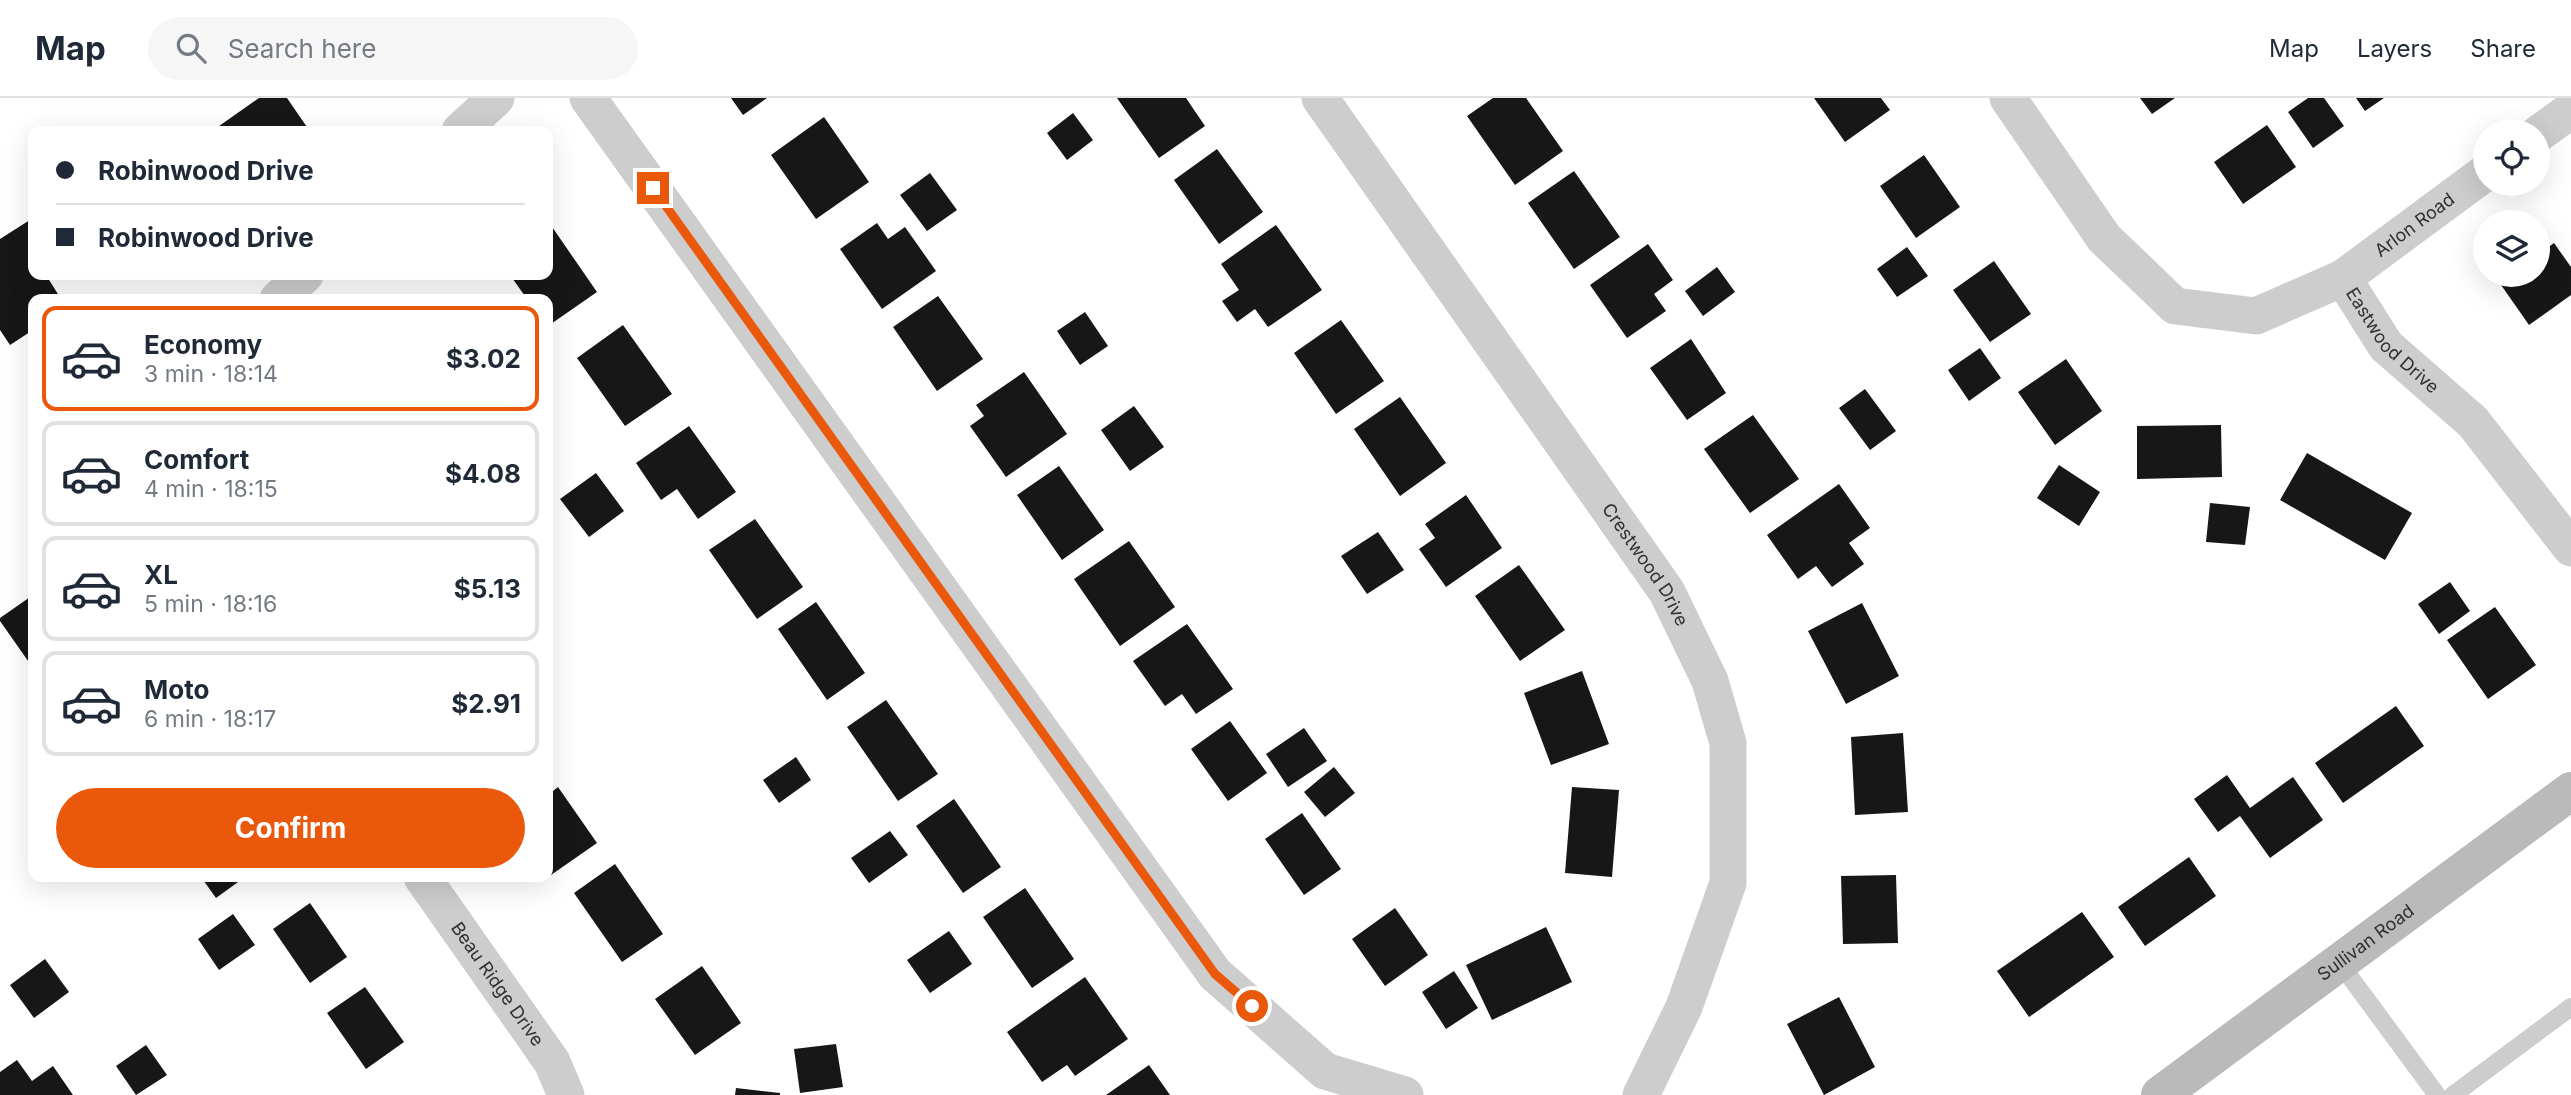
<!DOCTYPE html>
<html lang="en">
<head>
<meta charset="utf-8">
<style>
  body { margin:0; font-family:Inter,sans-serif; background:#f6f6f7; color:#1f2937; height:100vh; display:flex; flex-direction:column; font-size:26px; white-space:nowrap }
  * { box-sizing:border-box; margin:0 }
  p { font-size:23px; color:#747a83 }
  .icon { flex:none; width:38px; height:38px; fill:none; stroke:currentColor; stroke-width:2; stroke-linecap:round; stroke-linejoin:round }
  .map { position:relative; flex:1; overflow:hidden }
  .details { position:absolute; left:28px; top:196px; width:525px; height:588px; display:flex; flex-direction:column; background:#fff; border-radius:14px; box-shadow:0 7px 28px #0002 }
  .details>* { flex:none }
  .hud { position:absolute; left:28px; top:28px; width:525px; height:154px; border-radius:14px; box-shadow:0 7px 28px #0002; display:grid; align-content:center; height:154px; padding:0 28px; background:#fff }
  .tools { position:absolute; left:2473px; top:21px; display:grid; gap:14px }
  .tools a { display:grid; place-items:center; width:77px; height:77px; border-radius:50%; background:#fff; box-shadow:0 7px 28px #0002; font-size:35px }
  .end { position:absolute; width:32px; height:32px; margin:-16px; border:9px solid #ea580c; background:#fff; box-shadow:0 0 0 4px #fff }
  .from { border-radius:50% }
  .hud b { display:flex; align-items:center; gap:24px; height:66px; font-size:26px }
  .hud b+b { border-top:2px solid #e0e1e3 }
  .hud i { width:18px; height:18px; background:#1f2937 }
  ul { padding:12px 0 0; list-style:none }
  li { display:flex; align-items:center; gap:21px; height:105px; margin:0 14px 10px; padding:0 14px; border:4px solid #e0e1e3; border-radius:14px }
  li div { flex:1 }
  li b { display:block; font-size:26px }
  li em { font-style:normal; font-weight:700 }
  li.active { border-color:#ea580c }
  li>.icon { width:63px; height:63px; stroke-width:1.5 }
  .button { display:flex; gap:14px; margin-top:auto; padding:14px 28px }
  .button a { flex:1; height:80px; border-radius:42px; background:#ea580c; color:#fff; font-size:28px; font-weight:700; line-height:80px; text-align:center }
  header { display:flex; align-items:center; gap:42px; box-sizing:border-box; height:98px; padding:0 35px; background:#fff; border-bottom:2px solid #e0e1e3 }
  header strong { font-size:33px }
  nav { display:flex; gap:38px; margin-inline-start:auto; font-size:24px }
  .search { width:490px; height:63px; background:#f6f6f7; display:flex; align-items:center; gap:18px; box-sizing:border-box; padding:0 24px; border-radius:38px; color:#747a83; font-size:26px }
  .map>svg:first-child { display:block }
</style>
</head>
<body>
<header>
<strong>Map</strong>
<div class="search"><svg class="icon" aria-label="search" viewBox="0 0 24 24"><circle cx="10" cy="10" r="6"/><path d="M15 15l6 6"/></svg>Search here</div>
<nav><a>Map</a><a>Layers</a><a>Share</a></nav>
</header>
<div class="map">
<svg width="2571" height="997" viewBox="0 0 2571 997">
  <rect width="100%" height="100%" fill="#fff"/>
  <path fill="#171717" d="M259,0H287L309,32L212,33Z
    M731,0H767L743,17Z
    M1117,0H1186L1205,28L1159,60Z
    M1493,0H1526L1563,53L1515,87L1467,18Z
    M1814,0H1881L1890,12L1845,44Z
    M2140,0H2175L2152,16Z
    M2308,0H2324L2344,28L2313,50L2288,14Z
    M2356,0H2384L2365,13Z
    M1073,15L1093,42L1067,62L1047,35Z
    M824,19L869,84L816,121L771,57Z
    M2267,27L2296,69L2243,106L2214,64Z
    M1217,51L1263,114L1219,146L1174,82Z
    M1924,57L1960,109L1916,140L1880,88Z
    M1574,73L1620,139L1574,171L1528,105Z
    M930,75L957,112L927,133L900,97Z
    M33,120V177H46L61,201H33V232L10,247L0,232V141Z
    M548,123L597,194L548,228V201H527L510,177H548Z
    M877,125L888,141L905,129L936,173L882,211L840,151Z
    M1276,127L1322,192L1268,229L1255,211L1237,224L1222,203L1239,192L1221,166Z
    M2554,145L2571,169V197L2529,227L2499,184L2509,177H2538V157Z
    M1648,146L1673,182L1654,196L1666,213L1627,240L1590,187Z
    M1907,149L1928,178L1897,199L1877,171Z
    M1994,163L2031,216L1990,244L1953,192Z
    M1717,169L1735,194L1703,218L1685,193Z
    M938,198L983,261L937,293L893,229Z
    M1085,214L1108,248L1080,267L1057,233Z
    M1341,222L1384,283L1336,316L1294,255Z
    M623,227L672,296L625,328L577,260Z
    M1691,241L1726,295L1687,322L1650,270Z
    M1980,250L2001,280L1969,303L1948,272Z
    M2066,261L2102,313L2055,347L2018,294Z
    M1024,274L1067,336L1006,379L970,328L984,318L976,307Z
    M1865,291L1896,333L1870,352L1839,310Z
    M1400,299L1446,365L1400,398L1354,331Z
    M1134,308L1164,349L1130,373L1101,332Z
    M1753,317L1799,381L1750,415L1704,351Z
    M2221,327L2222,379L2137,381V328Z
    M689,328L736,394L698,421L677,391L661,402L636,365Z
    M2307,355L2412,415L2385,462L2280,402Z
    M2059,367L2100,394L2079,428L2037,400Z
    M1059,368L1104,432L1062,462L1017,397Z
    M596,375L624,413L589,439L560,401Z
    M1839,386L1870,430L1849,445L1864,466L1832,489L1816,468L1798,481L1767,437Z
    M1466,397L1502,450L1446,489L1419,451L1435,440L1425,426Z
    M2210,405L2250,409L2245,447L2206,444Z
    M755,421L803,489L757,521L709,452Z
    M1378,434L1404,472L1367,496L1341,458Z
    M1129,443L1175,509L1120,548L1074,481Z
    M1519,467L1565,532L1520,563L1475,498Z
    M2450,484L2470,513L2439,536L2418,506Z
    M33,497V570L0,523V520Z
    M816,504L865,575L827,602L778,531Z
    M1862,505L1899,578L1846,606L1808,533Z
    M2495,509L2536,567L2488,601L2447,542Z
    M1187,526L1233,591L1196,616L1182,596L1165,608L1133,563Z
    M1582,573L1609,646L1551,667L1524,595Z
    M886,602L938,676L898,703L847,629Z
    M2396,608L2424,648L2343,705L2315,665Z
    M1230,623L1267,675L1228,703L1191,651Z
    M1304,630L1327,663L1288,689L1266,656Z
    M1903,635L1908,714L1855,717L1851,639Z
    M796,659L811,682L779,705L763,682Z
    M1334,669L1355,695L1325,719L1304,694Z
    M2227,677L2250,710L2293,679L2323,722L2270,760L2240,718L2218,734L2194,701Z
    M558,689L597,745L551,777L548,773V697Z
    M1572,689L1619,692L1612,779L1565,775Z
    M954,701L1001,769L963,795L916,728Z
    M1302,715L1341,771L1304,797L1265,741Z
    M890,733L908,757L869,785L851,760Z
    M2189,759L2216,798L2145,848L2118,809Z
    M615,766L663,836L622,864L574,795Z
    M1896,777L1898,845L1843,846L1841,778Z
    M201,779H245L216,800Z
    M1025,790L1074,861L1032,890L983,819Z
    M310,805L347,859L310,885L273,831Z
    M1395,810L1428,857L1385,888L1352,841Z
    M2082,814L2114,859L2029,919L1997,873Z
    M233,816L255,847L219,872L198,841Z
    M1546,829L1572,884L1492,922L1466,867Z
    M949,833L972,866L930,895L907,862Z
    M45,861L69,894L34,920L10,887Z
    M702,868L741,925L695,957L655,901Z
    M1454,873L1478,910L1446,931L1422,894Z
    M1085,879L1128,941L1075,978L1067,967L1042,984L1007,934Z
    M365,889L404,944L366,971L327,915Z
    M1839,899L1875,969L1824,997L1787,926Z
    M836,946L843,989L800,995L794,951Z
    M146,947L167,977L136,997L116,968Z
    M17,962L32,983L53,968L73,997H0V974Z
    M1149,967L1170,997H1106Z
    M736,990L780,995V997H735Z"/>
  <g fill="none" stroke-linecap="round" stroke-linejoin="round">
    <path stroke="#cdcdcd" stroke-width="18" d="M2339,864L2437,997
      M2453,997L2571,909"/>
    <g stroke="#cdcdcd" stroke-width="37">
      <path d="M588,0L1215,876L1325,973L1405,997"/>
      <path id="s1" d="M1320,0L1667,494L1710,583L1728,645V785L1684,909L1641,997"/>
      <path id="s2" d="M2008,0L2104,140L2175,208L2256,218L2343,180L2386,248L2473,324L2571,450"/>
      <path d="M460,33L496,0"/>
      <path d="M2538,36L2571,12"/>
      <path id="s3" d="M2343,180L2485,75"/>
      <path d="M278,201L305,177"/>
      <path id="s4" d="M422,779L552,964L566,997"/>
    </g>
    <path stroke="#bababa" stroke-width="38" id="s5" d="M2160,997L2571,693"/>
  </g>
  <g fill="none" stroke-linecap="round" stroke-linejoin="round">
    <path stroke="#ea580c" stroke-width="9" d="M653,90L1215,876L1252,908"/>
  </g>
  <g text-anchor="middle" stroke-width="7" stroke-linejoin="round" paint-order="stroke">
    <g font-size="18" fill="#303030" stroke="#fff">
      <text dy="6" stroke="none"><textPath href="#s3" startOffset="89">Arlon Road</textPath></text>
      <text dy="6" stroke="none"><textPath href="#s2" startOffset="525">Eastwood Drive</textPath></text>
      <text dy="6" stroke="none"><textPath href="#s1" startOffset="569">Crestwood Drive</textPath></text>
      <text dy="6" stroke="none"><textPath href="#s5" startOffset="256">Sullivan Road</textPath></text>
      <text dy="6" stroke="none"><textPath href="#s4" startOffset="131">Beau Ridge Drive</textPath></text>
    </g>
  </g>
</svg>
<div class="tools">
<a><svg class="icon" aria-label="locate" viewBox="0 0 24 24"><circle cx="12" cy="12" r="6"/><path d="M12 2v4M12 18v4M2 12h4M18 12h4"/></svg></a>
<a><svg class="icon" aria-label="layers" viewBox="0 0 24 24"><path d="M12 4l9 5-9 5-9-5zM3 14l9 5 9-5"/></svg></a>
</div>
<i class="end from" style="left:1252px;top:908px"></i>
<i class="end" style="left:653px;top:90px"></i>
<div class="hud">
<b><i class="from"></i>Robinwood Drive</b>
<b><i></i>Robinwood Drive</b>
</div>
<section class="details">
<ul>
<li class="active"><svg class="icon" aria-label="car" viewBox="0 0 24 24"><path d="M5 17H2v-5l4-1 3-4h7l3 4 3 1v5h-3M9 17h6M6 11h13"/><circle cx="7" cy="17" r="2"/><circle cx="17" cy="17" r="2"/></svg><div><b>Economy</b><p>3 min · 18:14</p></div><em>$3.02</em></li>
<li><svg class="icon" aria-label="car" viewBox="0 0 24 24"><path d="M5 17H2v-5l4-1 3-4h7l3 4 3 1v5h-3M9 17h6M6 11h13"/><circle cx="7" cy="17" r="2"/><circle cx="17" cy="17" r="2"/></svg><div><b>Comfort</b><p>4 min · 18:15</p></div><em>$4.08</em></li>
<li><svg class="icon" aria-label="car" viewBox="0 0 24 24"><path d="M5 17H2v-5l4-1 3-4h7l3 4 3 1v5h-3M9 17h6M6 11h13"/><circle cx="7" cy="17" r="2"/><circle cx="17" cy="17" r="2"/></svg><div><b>XL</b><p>5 min · 18:16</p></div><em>$5.13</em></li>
<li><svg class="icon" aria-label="car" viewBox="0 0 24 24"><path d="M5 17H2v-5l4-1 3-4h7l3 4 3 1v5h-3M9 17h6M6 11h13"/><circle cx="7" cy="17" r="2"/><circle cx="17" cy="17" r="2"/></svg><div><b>Moto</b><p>6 min · 18:17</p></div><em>$2.91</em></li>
</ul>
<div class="button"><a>Confirm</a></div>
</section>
</div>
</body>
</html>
